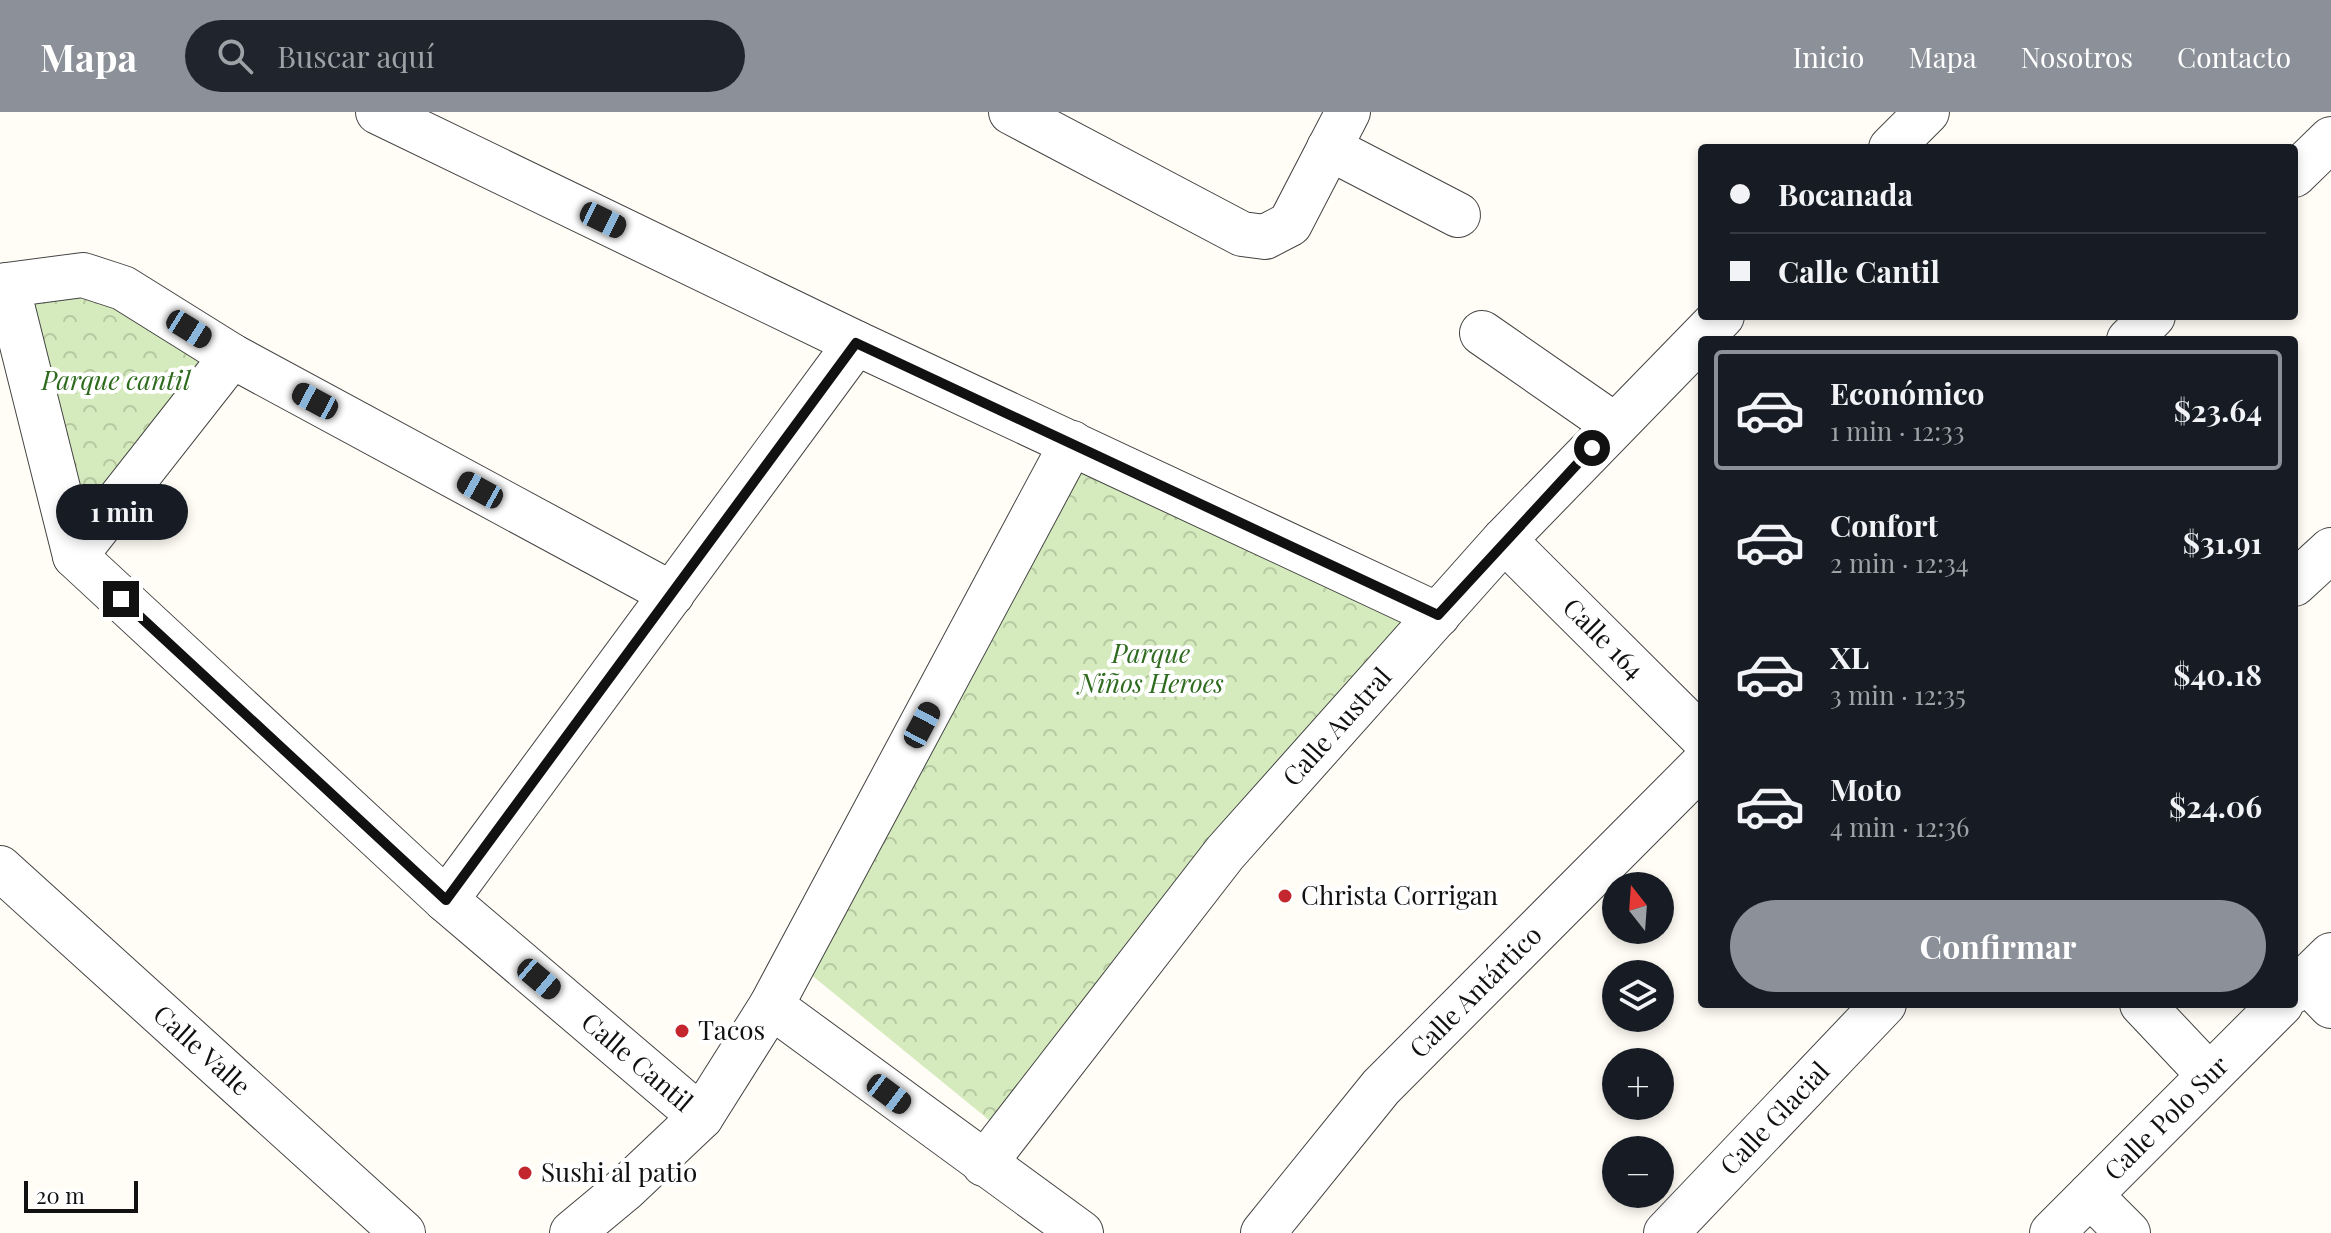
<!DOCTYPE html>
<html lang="es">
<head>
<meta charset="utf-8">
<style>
  body { margin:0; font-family:"Playfair Display",serif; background:#20242c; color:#f1f3f6; height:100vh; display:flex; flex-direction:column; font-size:30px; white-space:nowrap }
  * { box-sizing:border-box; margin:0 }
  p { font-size:26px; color:#9ea1a6 }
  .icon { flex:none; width:44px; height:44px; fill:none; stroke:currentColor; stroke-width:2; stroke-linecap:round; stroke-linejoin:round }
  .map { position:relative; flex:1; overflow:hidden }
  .drawer { position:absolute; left:1698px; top:224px; width:600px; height:672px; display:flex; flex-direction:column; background:#171b24; border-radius:8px; box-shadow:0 4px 12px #0003 }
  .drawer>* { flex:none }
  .top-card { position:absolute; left:1698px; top:32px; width:600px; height:176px; border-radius:8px; box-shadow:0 4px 12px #0003; display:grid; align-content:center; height:176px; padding:0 32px; background:#171b24 }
  .needle { width:52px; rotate:343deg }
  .fabs { position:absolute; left:1602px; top:760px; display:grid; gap:16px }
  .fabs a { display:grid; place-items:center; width:72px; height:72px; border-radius:50%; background:#171b24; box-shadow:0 4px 12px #0003; font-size:40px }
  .scale { position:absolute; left:24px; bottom:20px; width:114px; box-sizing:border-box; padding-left:8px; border:4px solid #111; border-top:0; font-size:22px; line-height:28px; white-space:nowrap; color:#111; -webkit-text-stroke:6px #fff; paint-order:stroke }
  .end { position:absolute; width:36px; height:36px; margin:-18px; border:10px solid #111; background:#fff; box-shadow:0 0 0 4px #fff }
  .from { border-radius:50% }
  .bubble { position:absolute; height:56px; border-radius:28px; background:#171b24; box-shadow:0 4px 12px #0003; font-size:26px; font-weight:700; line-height:56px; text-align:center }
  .car { position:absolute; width:24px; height:48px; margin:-24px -12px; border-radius:10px; box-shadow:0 0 6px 2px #0007; background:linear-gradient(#222 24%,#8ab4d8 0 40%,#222 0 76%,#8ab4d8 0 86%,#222 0) }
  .top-card b { display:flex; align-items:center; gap:28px; height:76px; font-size:30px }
  .top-card b+b { border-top:2px solid #363941 }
  .top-card i { width:20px; height:20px; background:#f1f3f6 }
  ul { padding:14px 0 0; list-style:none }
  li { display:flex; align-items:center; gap:24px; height:120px; margin:0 16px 12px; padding:0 16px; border:4px solid transparent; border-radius:8px }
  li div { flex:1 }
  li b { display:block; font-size:30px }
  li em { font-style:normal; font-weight:700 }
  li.active { border-color:#8c9099 }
  li>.icon { width:72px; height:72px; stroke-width:1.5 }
  .primary-button { display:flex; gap:16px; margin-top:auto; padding:16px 32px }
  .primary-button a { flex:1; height:92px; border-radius:48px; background:#8c9099; color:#fff; font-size:32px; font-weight:700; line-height:92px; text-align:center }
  header { display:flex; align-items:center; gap:48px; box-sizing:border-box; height:112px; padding:0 40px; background:#8c9099; color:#fff }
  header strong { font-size:38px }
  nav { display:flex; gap:44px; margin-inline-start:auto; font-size:28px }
  .search { width:560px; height:72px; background:#20242c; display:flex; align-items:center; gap:20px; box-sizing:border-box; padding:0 28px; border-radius:44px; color:#9ea1a6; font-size:30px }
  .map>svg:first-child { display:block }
</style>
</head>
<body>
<header>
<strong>Mapa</strong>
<div class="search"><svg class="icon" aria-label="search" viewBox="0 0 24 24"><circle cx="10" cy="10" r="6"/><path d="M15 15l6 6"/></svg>Buscar aquí</div>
<nav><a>Inicio</a><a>Mapa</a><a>Nosotros</a><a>Contacto</a></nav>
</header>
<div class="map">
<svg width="2331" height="1121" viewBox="0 0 2331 1121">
  <defs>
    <pattern id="park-crowns" width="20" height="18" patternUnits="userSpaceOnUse" patternTransform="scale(2)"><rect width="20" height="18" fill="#d5ebbd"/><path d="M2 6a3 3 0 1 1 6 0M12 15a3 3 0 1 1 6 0" fill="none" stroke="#b6c8a1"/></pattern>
  </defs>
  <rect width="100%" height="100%" fill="#fffdf5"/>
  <path fill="url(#park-crowns)" d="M81,175L221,248L83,419L25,179Z
    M1082,339L1419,506L994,1012L804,857Z"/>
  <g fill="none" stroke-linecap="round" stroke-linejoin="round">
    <defs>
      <g id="minor">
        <path d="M378,0L856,231L1438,503"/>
        <path d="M1011,0L1242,122L1265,125L1290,112L1348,0"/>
        <path d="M1329,36L1458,103"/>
        <path d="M1891,36L1927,0"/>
        <path d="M2294,63L2331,27"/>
        <path id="s1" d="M7,173L75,444L446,788L701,1005"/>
        <path d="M0,174L83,163L123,176L232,244L672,482"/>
        <path d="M1482,221L1613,312"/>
        <path d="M2129,228L2153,204"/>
        <path id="s2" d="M1504,428L1702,625"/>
        <path d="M75,444L232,244"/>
        <path d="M2294,472L2331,438"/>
        <path id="s3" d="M0,756L403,1121"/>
        <path d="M446,788L856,231"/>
        <path d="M2306,868L2331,894"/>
        <path d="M2294,879L2331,843"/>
        <path d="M2142,892L2209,963"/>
        <path d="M771,894L1081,1121"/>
        <path id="s4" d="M984,1052L1225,741L1504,428L1722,204"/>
        <path d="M2090,1083L2128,1121"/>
        <path d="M572,1121L626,1076L701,1005L771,894L1072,331"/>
        <path id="s5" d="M1263,1121L1381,975L1702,653"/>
        <path id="s6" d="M1666,1121L1884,892"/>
        <path id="s7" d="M2052,1121L2281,892"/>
      </g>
    </defs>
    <use href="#minor" stroke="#444" stroke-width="46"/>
    <use href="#minor" stroke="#fff" stroke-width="44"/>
  </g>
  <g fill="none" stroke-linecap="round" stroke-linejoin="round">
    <path stroke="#111" stroke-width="10" d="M121,487L446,788L856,231L1438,503L1592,336"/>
  </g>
  <g fill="#c4262e" stroke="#fff" stroke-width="3">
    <circle cx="1285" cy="784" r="8"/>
    <circle cx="682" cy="919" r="8"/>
    <circle cx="525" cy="1061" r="8"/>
  </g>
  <g text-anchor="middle" stroke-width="8" stroke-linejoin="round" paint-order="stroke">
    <g font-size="26" font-style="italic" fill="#2f6b1f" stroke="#fff">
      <text x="116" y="278">Parque cantil</text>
      <text x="1151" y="551">Parque<tspan x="1151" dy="30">Niños Heroes</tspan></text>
    </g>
    <g font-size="26" fill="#111" stroke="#fff">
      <text dy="9" stroke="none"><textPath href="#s2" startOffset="140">Calle 164</textPath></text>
      <text dy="9" stroke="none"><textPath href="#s4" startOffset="562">Calle Austral</textPath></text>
      <text dy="9" stroke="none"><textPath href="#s5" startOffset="322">Calle Antártico</textPath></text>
      <text dy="9" stroke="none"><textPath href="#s3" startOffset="272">Calle Valle</textPath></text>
      <text dy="9" stroke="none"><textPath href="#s1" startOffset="1036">Calle Cantil</textPath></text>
      <text dy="9" stroke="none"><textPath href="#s6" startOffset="158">Calle Glacial</textPath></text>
      <text dy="9" stroke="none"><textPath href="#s7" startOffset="162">Calle Polo Sur</textPath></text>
    </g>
    <g font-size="26" fill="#111" stroke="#fff" text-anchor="start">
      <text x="1301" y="793">Christa Corrigan</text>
      <text x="698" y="928">Tacos</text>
      <text x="541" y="1070">Sushi al patio</text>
    </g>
  </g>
</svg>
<div class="fabs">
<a><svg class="needle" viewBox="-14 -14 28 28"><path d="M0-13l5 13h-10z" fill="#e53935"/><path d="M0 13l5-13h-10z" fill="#9ea1a6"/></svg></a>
<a><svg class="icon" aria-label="layers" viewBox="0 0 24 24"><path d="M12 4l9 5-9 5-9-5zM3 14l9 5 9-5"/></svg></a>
<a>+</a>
<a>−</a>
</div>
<div class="scale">20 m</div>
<i class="end from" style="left:1592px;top:336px"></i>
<i class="end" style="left:121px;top:487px"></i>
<div class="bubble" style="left:56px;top:372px;width:132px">1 min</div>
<i class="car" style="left:603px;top:108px;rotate:116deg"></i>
<i class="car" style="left:189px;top:217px;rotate:122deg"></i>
<i class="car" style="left:315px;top:289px;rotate:298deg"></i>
<i class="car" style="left:480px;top:378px;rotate:299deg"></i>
<i class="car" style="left:922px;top:613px;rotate:28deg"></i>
<i class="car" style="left:539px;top:867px;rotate:130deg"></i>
<i class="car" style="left:889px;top:982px;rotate:127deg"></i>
<div class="top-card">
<b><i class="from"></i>Bocanada</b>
<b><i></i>Calle Cantil</b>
</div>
<section class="drawer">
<ul>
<li class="active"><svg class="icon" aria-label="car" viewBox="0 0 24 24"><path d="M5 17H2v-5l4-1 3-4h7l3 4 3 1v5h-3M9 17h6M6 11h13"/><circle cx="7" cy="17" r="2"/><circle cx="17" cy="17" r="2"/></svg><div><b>Económico</b><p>1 min · 12:33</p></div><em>$23.64</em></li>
<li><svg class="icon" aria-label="car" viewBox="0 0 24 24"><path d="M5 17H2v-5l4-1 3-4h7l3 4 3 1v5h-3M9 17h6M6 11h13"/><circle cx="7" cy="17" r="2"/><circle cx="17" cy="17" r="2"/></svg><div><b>Confort</b><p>2 min · 12:34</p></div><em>$31.91</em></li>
<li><svg class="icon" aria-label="car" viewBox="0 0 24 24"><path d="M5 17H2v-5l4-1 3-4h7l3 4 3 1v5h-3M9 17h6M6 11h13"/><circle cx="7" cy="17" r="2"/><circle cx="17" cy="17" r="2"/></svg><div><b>XL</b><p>3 min · 12:35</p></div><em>$40.18</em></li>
<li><svg class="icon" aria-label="car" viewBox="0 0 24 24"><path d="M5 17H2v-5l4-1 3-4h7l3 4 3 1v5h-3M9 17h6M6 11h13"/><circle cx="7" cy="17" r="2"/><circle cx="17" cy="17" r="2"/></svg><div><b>Moto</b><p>4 min · 12:36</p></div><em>$24.06</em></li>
</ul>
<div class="primary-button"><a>Confirmar</a></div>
</section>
</div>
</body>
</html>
